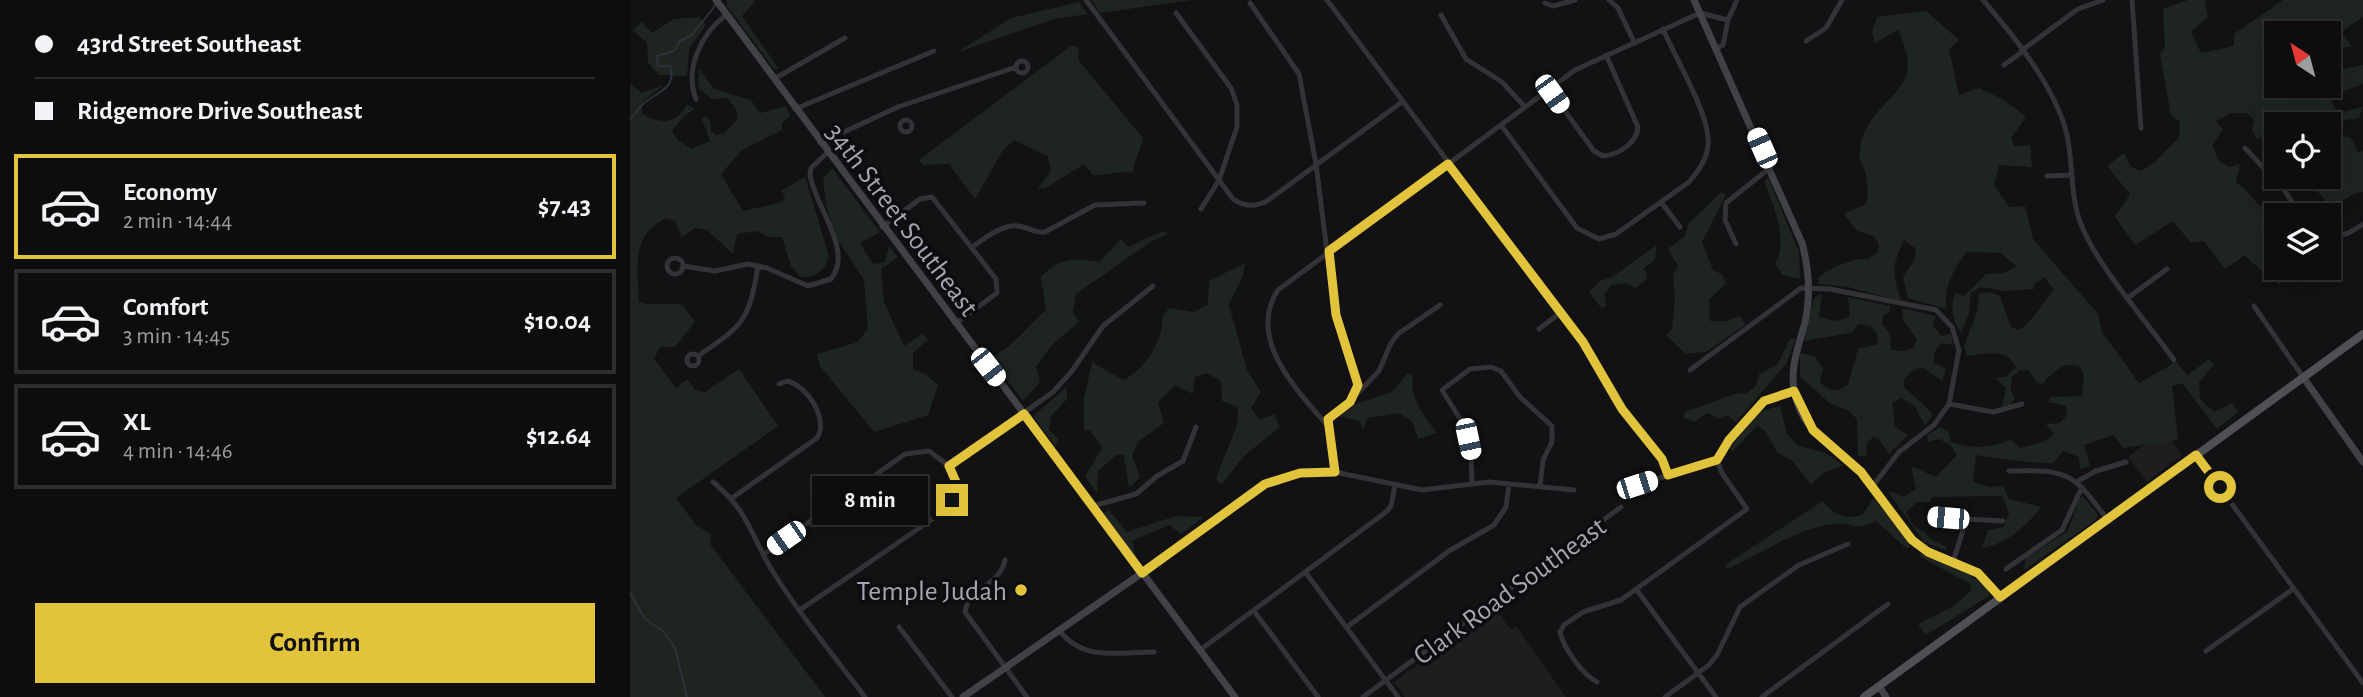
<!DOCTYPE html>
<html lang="en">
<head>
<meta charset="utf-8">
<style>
  body { margin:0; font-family:"Alegreya Sans",sans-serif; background:#171617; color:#f1f3f6; height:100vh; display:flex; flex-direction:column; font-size:26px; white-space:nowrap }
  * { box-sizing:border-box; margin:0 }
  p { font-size:23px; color:#9b9c9e }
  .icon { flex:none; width:38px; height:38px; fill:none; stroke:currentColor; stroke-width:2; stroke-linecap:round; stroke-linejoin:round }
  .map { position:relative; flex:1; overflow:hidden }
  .sheet { display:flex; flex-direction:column; background:#0e0d0e; width:630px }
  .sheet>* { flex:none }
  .banner { display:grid; align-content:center; height:154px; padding:0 35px; background:#0e0d0e }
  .needle { width:46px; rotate:324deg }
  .buttons { position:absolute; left:1634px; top:21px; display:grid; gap:14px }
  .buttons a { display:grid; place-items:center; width:77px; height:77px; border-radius:0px; background:#0e0d0e; box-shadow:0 7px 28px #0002,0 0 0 2px #2e2d2e; font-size:35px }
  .end { position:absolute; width:32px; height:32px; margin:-16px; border:9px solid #e1c33c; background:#111; box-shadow:0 0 0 4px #111 }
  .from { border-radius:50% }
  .bubble { position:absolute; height:49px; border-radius:0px; background:#0e0d0e; box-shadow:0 7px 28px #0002,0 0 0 2px #2e2d2e; font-size:23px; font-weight:600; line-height:49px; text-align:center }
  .car { position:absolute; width:21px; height:42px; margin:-21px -10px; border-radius:9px; box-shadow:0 0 5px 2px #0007; background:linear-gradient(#fff 24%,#345 0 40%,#fff 0 76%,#345 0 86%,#fff 0) }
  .banner b { display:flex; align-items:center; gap:24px; height:66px; font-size:26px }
  .banner b+b { border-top:2px solid #2e2d2e }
  .banner i { width:18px; height:18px; background:#f1f3f6 }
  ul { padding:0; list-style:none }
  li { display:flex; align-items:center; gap:21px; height:105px; margin:0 14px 10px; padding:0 21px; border:4px solid #2e2d2e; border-radius:0px }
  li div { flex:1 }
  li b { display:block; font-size:26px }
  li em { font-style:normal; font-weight:600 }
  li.active { border-color:#e1c33c }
  li>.icon { width:63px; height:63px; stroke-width:1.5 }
  .primary-button { display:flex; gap:14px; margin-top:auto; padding:14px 35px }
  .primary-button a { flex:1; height:80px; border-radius:0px; background:#e1c33c; color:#111; font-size:28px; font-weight:600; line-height:80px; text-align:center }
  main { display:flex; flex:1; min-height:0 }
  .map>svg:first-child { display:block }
</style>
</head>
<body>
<main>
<section class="sheet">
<div class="banner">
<b><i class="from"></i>43rd Street Southeast</b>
<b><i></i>Ridgemore Drive Southeast</b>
</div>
<ul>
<li class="active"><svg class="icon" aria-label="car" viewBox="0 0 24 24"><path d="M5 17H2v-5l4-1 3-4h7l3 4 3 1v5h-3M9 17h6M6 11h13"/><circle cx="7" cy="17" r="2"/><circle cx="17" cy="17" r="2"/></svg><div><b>Economy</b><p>2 min · 14:44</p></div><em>$7.43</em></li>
<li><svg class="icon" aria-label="car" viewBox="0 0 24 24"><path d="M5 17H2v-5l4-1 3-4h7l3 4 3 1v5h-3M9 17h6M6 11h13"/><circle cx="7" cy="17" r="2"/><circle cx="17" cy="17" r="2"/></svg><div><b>Comfort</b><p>3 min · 14:45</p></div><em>$10.04</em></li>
<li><svg class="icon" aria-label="car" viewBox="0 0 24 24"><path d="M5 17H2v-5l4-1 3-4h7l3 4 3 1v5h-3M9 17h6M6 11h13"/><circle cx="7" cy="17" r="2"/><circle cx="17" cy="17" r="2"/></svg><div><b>XL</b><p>4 min · 14:46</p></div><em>$12.64</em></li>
</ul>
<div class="primary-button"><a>Confirm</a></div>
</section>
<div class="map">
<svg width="1733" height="697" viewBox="0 0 1733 697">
  <rect width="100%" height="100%" fill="#121113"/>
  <path fill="#1e1e20" d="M1534,430L1552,455L1517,482L1498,457Z
    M865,607L881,630L886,626L936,697H775L764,682Z"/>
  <path fill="#1e2520" d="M97,0H126L112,16L149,69H144L97,6Z
    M462,0H562L470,13Z
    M1558,0H1575L1578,17L1561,32L1571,53L1604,46V34L1653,0H1733V17L1711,32L1722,46L1699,51V33H1647V86H1699V72L1733,65V84L1700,96L1707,113L1733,107L1729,118L1715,120L1709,128V136L1720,137L1729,153L1733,150V192C1720,193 1713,204 1699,205L1675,177H1699V124H1647V138L1639,135L1627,139L1622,131L1624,120L1616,113H1601L1586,121L1593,129L1582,146L1589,161L1599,167L1610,164L1606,183C1619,189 1621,200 1633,207L1634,220L1647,231V268H1666L1668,273L1649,284C1637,273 1626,268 1615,255L1595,269L1574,241L1561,243L1543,221L1505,245L1485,217L1500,194L1477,166L1494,153L1501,167L1511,171L1525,162L1549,137L1550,122L1541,115L1530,54L1535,47L1533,9Z
    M449,2L458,14L424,19L328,52L381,18Z
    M1296,11L1329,40L1319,49L1329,95L1349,88L1374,100L1396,117L1381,138L1384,146L1400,145L1402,167L1369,165L1364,185L1379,207L1395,206L1403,239L1468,314L1472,332L1509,383L1546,362L1558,375L1579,359L1584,365L1569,382L1570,399L1584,412L1602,403L1608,412L1587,429L1552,383L1542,386L1548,440L1493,448L1484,435L1454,445L1460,466L1450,469L1449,457L1433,451L1423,463C1395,463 1373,459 1346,455L1343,482L1359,487L1373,486L1379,499L1411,507C1398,525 1375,545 1352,548L1358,530L1374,527L1379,513L1372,496L1302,497L1300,502H1287L1276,512C1281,522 1284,529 1295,532L1300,539L1317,547L1315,550L1294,542L1259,493L1263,492L1273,497L1286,489L1281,466L1306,477L1327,455L1320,445L1309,439L1298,442L1297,435L1310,427L1318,431L1321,442C1341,449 1362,448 1381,440L1390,448L1414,442L1424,434L1416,424L1430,423L1437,415L1436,406L1418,402L1421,397L1452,396L1454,378L1451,367C1434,359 1422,373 1412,384L1407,382L1399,371L1390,370L1381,378V391L1385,399L1380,405L1372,406L1376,388L1365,378L1376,377L1386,367C1376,347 1356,354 1337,356L1334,346L1347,312L1349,294L1359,292L1370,296L1381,327L1389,330C1405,319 1411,304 1424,290L1414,277L1404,285V289L1375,291L1350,287L1341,293L1339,313L1331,333C1323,323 1319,304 1326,293L1334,296L1356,274L1374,273L1386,266L1371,253L1337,252C1323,269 1314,287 1316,309L1278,298L1273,277L1285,259L1286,249L1274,240C1261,269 1262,270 1271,301L1218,287L1188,284V278C1197,269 1226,257 1238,259L1247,253L1249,245L1244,236L1227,231L1214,214L1236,204C1240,189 1237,171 1229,158C1230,150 1231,138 1235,131C1258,87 1296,90 1268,30L1245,43L1242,32L1247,17Z
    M70,17L76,25L59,49L57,76L28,75L18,62L17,43L3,30L12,22L22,33L44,19Z
    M441,46L448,47L449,61L513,138C511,151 504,159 503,173C488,170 477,176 463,175L454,164L416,188L408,189L421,170L418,156L384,140L373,150L345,199L319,164L293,165L289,160Z
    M69,68L84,89L121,100L130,113L156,106L160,116L152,123V130L112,150L91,174L113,211L153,202L155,196L151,191L175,177L199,256C196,269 186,279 171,277L161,266L152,237H138L127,231L107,234L103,254L77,230L65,228L52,237L45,221L36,218C0,236 8,267 9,302C28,307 36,302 53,305L65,322L45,347H30L24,359L46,388L57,379L65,390L75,392L109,369L148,426L46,498L66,525L81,534L80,544L195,697H0V84L12,93L34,85L12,102V114C30,124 46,125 57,104L65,109L54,116L42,131L48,140L61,149L80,141L72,119L75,116L80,120L81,131L86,135L94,133L108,119L106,109L97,98L82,99L68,88Z
    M202,168L250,232L230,243L243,264L255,262L259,246L268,257L251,269L254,302L274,346L292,334L298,339L283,353V370L295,374L308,385L298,415L244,432L190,366L187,354L228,342L238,328L234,280L206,237L196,205L193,179Z
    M1138,177L1169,252L1170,279L1152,275L1145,263C1159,243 1143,202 1134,182Z
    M1091,192L1096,195L1072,242L1083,270L1093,275L1096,283L1079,300L1080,321H1097L1109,316L1116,324L1076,352L1056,354L1036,335L1042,330L1045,299L1043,275L1048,266L1038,249L1055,236L1058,224Z
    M533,231L538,234L522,241L446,294L443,312L449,322L421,346L406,367L410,382L393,401L360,358C385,345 395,329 416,310L411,277C428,258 444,257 469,262L491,239L498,247Z
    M1027,245L1025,259L1013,269L1017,274L1016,280L1005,288L995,283L982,285L974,294L976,305L972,309L959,292L970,281L982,277Z
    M615,263L613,276L599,305L617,370L631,392L621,408L629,420L644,414L650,427L615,455L591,485L586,478L607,425L608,407L592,401L591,381L577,373L565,377L563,394L545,385L528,402L534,423L509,441L502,455L510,477L499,488L494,455H486L468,471L467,493L455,476L472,448L461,431L454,430V399L462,362L493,380C513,372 535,339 532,317L539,308L563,312L578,305L579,281Z
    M1192,294L1189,317L1207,321L1220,316L1218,297L1260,306V312L1253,315L1252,324L1260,334L1261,350L1275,351L1283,348L1287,339L1273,320L1272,308L1306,316L1303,326L1312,336L1321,333L1323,345L1311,343L1304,353V363L1316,369L1312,381L1292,367L1281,372L1274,380V387L1303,414L1295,426L1284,405L1271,398L1262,403L1265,427L1278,435L1259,454L1249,439L1243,437L1237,443L1236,457L1228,456L1227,419L1218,410L1201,404L1170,377V353L1184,356L1193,368L1190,382C1201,392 1205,393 1218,385L1228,349L1248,344L1247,334L1241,326L1229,324L1221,333L1174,341L1184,298Z
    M1161,338L1166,339L1156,364L1106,422L1097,415L1089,419L1077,413L1064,422L1054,418L1055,412C1071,408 1104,391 1117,393L1126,386L1129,374L1147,365Z
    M778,373L783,376C778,396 796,418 807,433L788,439L782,421L769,413L737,418L734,429L729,421L709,416L726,404L762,392Z
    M437,387V399L421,416L419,429L429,440L425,446L403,416Z
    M1150,406L1157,434L1168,446L1194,452L1213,465L1192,474L1181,485L1163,461L1148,453L1134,430L1127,426L1102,452L1100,447L1131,411Z
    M1453,496L1468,515L1466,520L1394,570L1396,558L1438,531L1449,499Z
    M1244,498L1281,546L1277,549L1246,521C1223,533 1224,521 1204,524C1166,528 1131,554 1097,569L1095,565L1193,501C1204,515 1215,520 1232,515Z
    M479,510L497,532L546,516L574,517L551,534L539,525L502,541L506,558L473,513Z
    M1291,553L1335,571L1358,589L1359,596L1296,635L1288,624L1322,607L1342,590L1340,584L1289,556Z"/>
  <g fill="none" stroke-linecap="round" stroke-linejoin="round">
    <path stroke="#2c323a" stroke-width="2" d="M0,119C5,116 6,112 10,107C23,92 48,91 40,66H28L27,56L44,51L50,41L62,35L87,3
      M0,593L15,619L33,631L45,648L57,697"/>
    <path stroke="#333337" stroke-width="5" d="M456,0L603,199C614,207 625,207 637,201L772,102
      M697,0L953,342L992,409L1032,459L1038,475
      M979,0L988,8L1004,42
      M1353,0C1384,36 1426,88 1437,135C1444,167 1439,198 1453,229C1470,269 1518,323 1544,360
      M1502,0L1511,128
      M620,3L669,74L686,164L704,307L728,385L721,402L698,419L705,472
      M915,3L923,6L945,0
      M546,13L601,88L607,105V127L589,180L571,209
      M811,15L836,59L872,82L895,107
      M1176,41L1196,28L1212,0
      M1087,48L1093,45L1098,20L1107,0
      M1391,51L1448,9L1473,0
      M386 67a6 6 0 1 1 12 0a6 6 0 1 1-12 0Z
      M1374,65L1392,52
      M144,79L215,38
      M919,89L964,151L973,156C988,155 1007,143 1008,127L976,55
      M66,99C54,68 72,33 96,15
      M165,109L304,51
      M270 126a6 6 0 1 1 12 0a6 6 0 1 1-12 0Z
      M871,125L947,228L969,239L986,234L1059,182C1070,169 1080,155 1078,137C1076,109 1045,57 1033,29
      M190,143L268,107L386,67
      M1615,148L1654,190L1671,215
      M1417,176L1440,175
      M1031,202L1050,227
      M252,227L290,199L302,197L366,279L367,293L325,324
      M1699,238L1719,233L1733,224
      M1106,244L1095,220L1096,203L1141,167
      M342,247C354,239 372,224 388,226C398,227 404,233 415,232L465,205L514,203
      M37 266a8 8 0 1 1 16 0a8 8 0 1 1-16 0Z
      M53,266L85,271L118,264L137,268L178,286L201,279C224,250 185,207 180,175L181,168L197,153
      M1499,297L1537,269
      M1624,306L1673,377
      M909,329L930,313
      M57 360a6 6 0 1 1 12 0a6 6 0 1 1-12 0Z
      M68,356C113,325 119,322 128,266
      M1060,370L1171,288L1200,289L1306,310L1322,327L1329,350L1319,404L1304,425L1269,452L1242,487
      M726,395L749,371L761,343L768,334L810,305
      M1319,404L1363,412L1392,404
      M697,425C667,390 616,339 648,290L945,70L1070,13L1098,20
      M1566,455L1733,683
      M1087,460L1099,440L1134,401L1164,391
      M319,466L423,392L442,371L473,326L523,286
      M1379,471C1438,469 1443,473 1477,519
      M1448,481L1466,471L1496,462
      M83,482C121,513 121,538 145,575C172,618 205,657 235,697
      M842,482L841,457L832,422L812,390L840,369L861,367L871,371L890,397L922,426V442L913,460L910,487
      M1007,485L1087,460
      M102,498L187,438C199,420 178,386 157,381L149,384
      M463,506L506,494L527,476L553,461L566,427
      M1299,517L1373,521
      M134,554L275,454L299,451L319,466L326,491L317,509L170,610
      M375,560C370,586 338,588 335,612L397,697
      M1323,562L1336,520
      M1376,569L1432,530L1452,487
      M512,573L635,484L670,473L705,472L792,490L859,482L944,490
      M676,573L768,697
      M1006,589L1086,697
      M624,611L688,697
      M269,627L322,697
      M717,627L819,551L864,525L876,507L879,484
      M429,630C453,662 488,652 524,652
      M570,650L756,512L761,506L765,485
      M1576,651L1663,589
      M967,682C952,674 934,649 930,632L934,625L953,612L991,600L1117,509L1092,473L1087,460
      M733,697L991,507
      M1035,697L1079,665L1087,655L1110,607L1169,565L1218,544
      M1132,697L1258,604"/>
    <path stroke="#414247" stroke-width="7" d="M86,0L605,697
      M1064,0L1172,243C1179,269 1181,295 1175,322C1169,346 1160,366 1164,390C1171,434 1205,444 1230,471C1251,495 1265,527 1290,547C1321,570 1343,560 1370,597
      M1673,377L1733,462
      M1249,686L1256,697
      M333,697L512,573"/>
    <path stroke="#4f4f56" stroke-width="8" d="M1234,697L1733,334"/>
  </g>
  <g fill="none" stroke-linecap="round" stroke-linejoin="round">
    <path stroke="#e1c33c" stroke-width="9" d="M322,500L326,482L319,466L394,414L512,573L635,484L670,473L705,472L698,419L720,402L728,385L706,315L699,251L818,164L953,342L992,409L1032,459L1038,475L1087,460L1099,440L1134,401L1164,391L1183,430L1231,472L1282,540L1298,552L1348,573L1370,597L1566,455L1590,487"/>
  </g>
  <circle fill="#e1c33c" stroke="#0d0c0e" stroke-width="2.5" cx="391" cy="590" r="7"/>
  <g text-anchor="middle" stroke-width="7" stroke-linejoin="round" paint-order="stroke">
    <g font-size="28" fill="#a4a6b2" stroke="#0d0c0e">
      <text transform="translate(273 219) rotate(53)" y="10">34th Street Southeast</text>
      <text transform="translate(879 590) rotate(-36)" y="10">Clark Road Southeast</text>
    </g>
    <g font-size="28" fill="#a4a6b2" stroke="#0d0c0e" text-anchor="end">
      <text x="377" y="600">Temple Judah</text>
    </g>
  </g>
</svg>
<div class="buttons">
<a><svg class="needle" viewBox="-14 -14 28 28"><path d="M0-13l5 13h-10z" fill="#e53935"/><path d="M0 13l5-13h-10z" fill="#9b9c9e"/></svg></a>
<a><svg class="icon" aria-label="locate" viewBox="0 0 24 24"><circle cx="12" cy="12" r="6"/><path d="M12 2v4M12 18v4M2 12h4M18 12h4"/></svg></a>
<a><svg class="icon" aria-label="layers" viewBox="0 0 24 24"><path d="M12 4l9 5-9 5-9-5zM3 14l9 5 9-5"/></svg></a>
</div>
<i class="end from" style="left:1590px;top:487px"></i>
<i class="end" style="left:322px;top:500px"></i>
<div class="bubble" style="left:182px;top:476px;width:116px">8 min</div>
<i class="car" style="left:922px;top:94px;rotate:144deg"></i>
<i class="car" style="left:1132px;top:148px;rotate:336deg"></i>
<i class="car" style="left:358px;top:367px;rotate:142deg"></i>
<i class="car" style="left:838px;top:439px;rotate:168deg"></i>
<i class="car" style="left:1007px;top:485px;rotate:72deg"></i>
<i class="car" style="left:1318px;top:518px;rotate:275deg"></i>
<i class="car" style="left:156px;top:538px;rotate:235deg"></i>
</div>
</main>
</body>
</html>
